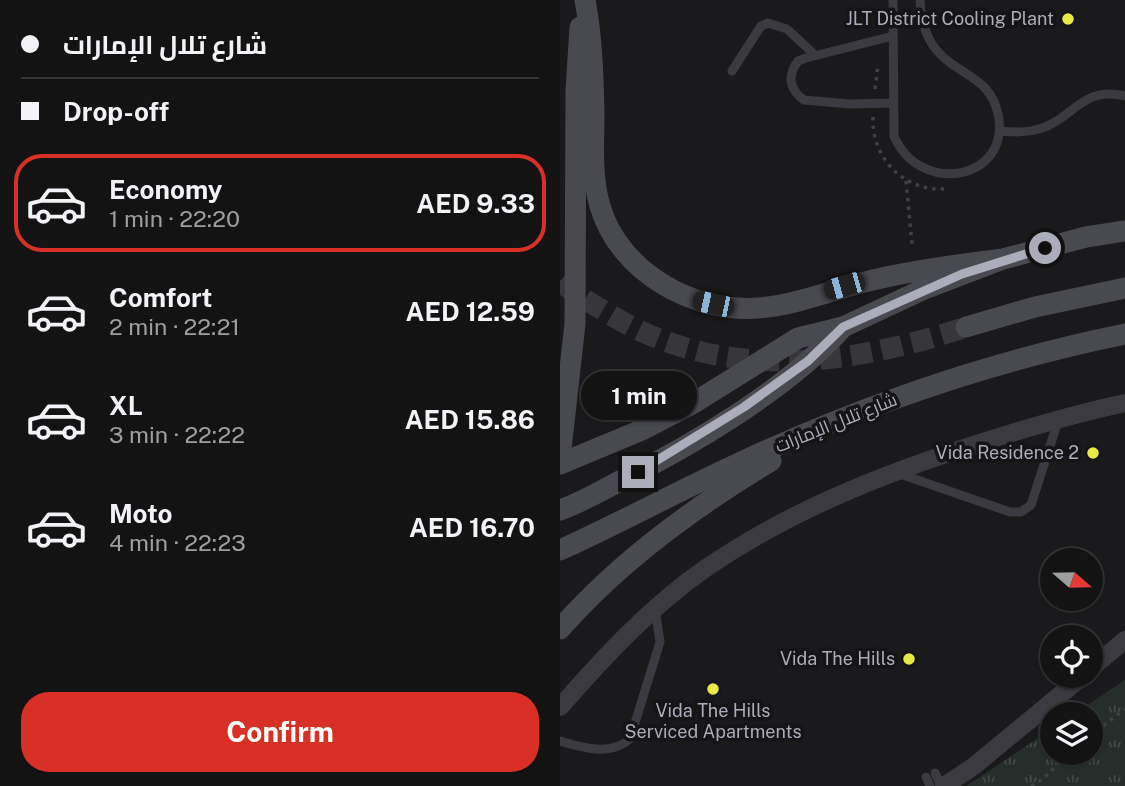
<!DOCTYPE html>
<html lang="en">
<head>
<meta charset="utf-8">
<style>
  body { margin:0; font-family:"Public Sans",Cairo,sans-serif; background:#212022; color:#f1f3f6; height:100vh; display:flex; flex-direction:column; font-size:26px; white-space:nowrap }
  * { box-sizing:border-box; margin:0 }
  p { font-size:23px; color:#9d9ea0 }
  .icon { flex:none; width:38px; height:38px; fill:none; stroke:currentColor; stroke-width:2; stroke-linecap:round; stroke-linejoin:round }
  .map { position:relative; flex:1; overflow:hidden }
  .side { display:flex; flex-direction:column; background:#141314; width:560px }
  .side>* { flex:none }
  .hud { display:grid; align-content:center; height:154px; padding:0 21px; background:#141314 }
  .needle { width:46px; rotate:110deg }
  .buttons { position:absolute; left:480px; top:548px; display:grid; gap:14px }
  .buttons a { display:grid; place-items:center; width:63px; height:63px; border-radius:50%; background:#141314; box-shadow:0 2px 5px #0004,0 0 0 2px #333234; font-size:35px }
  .end { position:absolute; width:32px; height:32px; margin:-16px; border:9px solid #adacba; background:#111; box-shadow:0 0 0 4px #111 }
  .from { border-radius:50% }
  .bubble { position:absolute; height:49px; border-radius:24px; background:#141314; box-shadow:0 2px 5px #0004,0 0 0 2px #333234; font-size:23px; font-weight:700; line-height:49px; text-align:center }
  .car { position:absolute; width:21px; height:42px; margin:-21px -10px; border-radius:9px; box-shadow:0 0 5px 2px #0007; background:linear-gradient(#222 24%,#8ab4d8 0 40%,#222 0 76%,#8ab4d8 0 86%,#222 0) }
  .hud b { display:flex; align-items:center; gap:24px; height:66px; font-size:26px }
  .hud b+b { border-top:2px solid #333234 }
  .hud i { width:18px; height:18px; background:#f1f3f6 }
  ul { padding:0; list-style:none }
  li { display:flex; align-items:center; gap:21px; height:98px; margin:0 14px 10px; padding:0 7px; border:4px solid transparent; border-radius:28px }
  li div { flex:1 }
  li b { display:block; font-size:26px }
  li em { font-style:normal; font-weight:700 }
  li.selected { border-color:#d93025 }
  li>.icon { width:63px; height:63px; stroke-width:1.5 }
  .button { display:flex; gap:14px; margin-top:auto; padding:14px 21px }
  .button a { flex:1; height:80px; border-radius:28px; background:#d93025; color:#fff; font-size:28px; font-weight:700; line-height:80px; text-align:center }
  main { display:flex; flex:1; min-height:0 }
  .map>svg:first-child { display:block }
</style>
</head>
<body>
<main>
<section class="side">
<div class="hud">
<b><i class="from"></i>شارع تلال الإمارات</b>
<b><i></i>Drop-off</b>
</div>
<ul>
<li class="selected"><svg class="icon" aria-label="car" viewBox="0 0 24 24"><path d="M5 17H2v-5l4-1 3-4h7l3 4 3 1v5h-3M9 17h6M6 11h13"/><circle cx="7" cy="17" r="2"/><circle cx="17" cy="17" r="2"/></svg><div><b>Economy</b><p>1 min · 22:20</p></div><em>AED 9.33</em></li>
<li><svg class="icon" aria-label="car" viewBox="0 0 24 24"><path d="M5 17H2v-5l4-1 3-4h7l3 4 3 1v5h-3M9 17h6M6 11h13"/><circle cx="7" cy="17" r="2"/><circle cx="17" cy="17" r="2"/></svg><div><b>Comfort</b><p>2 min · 22:21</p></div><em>AED 12.59</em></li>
<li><svg class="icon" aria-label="car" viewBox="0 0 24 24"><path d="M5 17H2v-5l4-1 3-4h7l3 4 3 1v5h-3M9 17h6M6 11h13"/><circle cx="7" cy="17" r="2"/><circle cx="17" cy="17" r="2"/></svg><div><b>XL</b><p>3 min · 22:22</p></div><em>AED 15.86</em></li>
<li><svg class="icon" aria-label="car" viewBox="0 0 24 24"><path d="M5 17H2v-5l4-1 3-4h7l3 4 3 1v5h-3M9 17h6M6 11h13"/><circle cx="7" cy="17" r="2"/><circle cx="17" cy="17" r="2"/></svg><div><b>Moto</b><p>4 min · 22:23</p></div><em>AED 16.70</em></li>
</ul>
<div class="button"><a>Confirm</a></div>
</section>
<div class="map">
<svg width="565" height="786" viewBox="0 0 565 786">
  <defs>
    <pattern id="grass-tufts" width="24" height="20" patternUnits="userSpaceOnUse" patternTransform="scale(1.75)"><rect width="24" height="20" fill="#252e2a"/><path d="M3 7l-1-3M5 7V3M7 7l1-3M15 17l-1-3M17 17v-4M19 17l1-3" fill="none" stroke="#424a47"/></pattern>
  </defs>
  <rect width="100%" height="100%" fill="#1a191b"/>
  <path fill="url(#grass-tufts)" d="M565,680V786H406L492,729V752H530V714H514Z"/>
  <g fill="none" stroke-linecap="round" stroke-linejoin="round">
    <path stroke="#37363b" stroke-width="21" stroke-dasharray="21 10" stroke-linecap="butt" d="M0,281C13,293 29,302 44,311C158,383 285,367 406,327"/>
    <path stroke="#414047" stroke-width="3.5" stroke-dasharray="3.5 5" stroke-linecap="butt" d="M315,89L318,65
      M313,117C311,158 344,191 384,189
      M346,181L352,244
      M530,736L565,709
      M471,786L483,779L510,752"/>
    <path stroke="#3b3a40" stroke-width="9" d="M333,0L334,136C360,197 452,180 438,114C427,60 364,81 360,0
      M333,36L246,58L238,61C227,76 229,89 244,100L289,104L333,103
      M172,71L201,26L208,23L227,29L255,55
      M440,131C453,132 466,133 479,129C514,119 522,85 565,96
      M340,474L450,512H461L471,505L499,418
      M0,741C23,748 51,756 70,739L100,642L95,609
      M375,773L381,786
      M366,777L370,786"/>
    <path stroke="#3b3a40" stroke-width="18" d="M530,669L565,640
      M0,707C44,657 91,606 146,568C225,514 310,479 401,449C456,431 509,415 565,403
      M384,786L414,766L523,676"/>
    <path stroke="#494950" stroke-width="21" d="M25,0C32,37 33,74 34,111C34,142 31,176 40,206C59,272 133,313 198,308C240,305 281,286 322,278C362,269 403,264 443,259
      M406,327L475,307L565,288
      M0,458L15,324L16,91L20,27
      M0,464L84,429L132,404L238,338L283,327L362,290L443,259L526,237L565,231
      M0,510C20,503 39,492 58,482C131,446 229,388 283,327
      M0,550C60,523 118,491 177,464C301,406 432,361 565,334
      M0,629C59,562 134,507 211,461"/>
  </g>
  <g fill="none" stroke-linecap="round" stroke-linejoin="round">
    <path stroke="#adacba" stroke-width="9" d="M78,472L184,407L248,361L283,327L402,274L485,248"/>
  </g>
  <g fill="#e9e944" stroke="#151416" stroke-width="2.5">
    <circle cx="508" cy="19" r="7"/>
    <circle cx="533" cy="453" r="7"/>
    <circle cx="349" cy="659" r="7"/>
    <circle cx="153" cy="689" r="7"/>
  </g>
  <g text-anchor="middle" stroke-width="7" stroke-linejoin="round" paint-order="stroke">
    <g font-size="18" fill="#adacba" stroke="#151416" text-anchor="end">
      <text x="494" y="25">JLT District Cooling Plant</text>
      <text x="519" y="459">Vida Residence 2</text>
      <text x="335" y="665">Vida The Hills</text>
      <text x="153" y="717" text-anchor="middle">Vida The Hills<tspan x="153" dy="21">Serviced Apartments</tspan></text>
    </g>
    <g font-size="18" fill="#adacba" stroke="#151416">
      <text transform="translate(276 423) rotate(-22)" y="6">شارع تلال الإمارات</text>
    </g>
  </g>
</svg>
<div class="buttons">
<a><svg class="needle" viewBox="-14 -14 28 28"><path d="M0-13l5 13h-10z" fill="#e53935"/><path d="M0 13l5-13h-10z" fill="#9d9ea0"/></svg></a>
<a><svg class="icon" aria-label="locate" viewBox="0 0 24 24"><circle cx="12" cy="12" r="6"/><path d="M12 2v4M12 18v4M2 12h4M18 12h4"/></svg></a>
<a><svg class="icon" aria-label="layers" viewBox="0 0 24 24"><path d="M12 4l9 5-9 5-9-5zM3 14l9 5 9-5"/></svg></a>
</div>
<i class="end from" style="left:485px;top:248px"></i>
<i class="end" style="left:78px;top:472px"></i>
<div class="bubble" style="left:21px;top:371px;width:116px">1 min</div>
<i class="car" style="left:284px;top:286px;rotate:254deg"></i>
<i class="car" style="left:153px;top:304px;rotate:282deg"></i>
</div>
</main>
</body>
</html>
